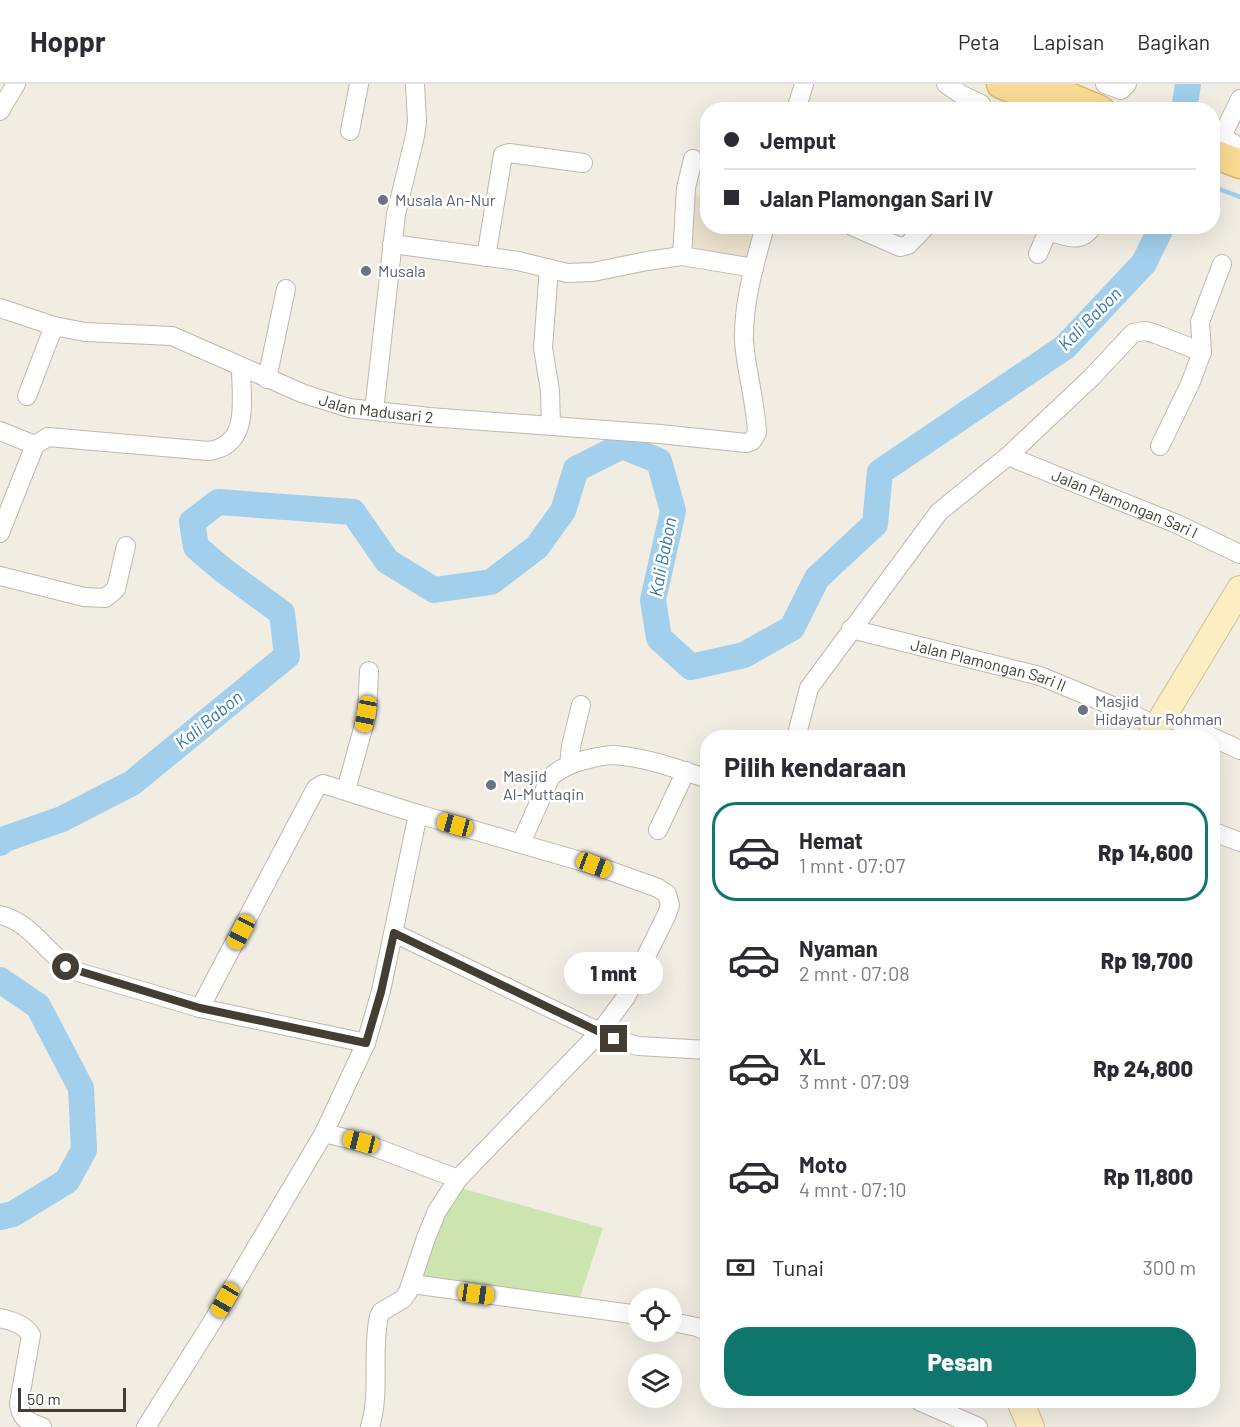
<!DOCTYPE html>
<html lang="id">
<head>
<meta charset="utf-8">
<style>
  body { margin:0; font-family:Barlow,sans-serif; background:#f2f2f3; color:#2b2b33; height:100vh; display:flex; flex-direction:column; font-size:22px; white-space:nowrap }
  * { box-sizing:border-box; margin:0 }
  p { font-size:20px; color:#7c7c81 }
  .icon { flex:none; width:33px; height:33px; fill:none; stroke:currentColor; stroke-width:2; stroke-linecap:round; stroke-linejoin:round }
  .map { position:relative; flex:1; overflow:hidden }
  .side { position:absolute; left:700px; top:646px; width:520px; height:678px; display:flex; flex-direction:column; background:#fff; border-radius:24px; box-shadow:0 6px 24px #0002 }
  .side>* { flex:none }
  .top-card { position:absolute; left:700px; top:18px; width:520px; height:132px; border-radius:24px; box-shadow:0 6px 24px #0002; display:grid; align-content:center; height:132px; padding:0 24px; background:#fff }
  .controls { position:absolute; left:628px; top:1204px; display:grid; gap:12px }
  .controls a { display:grid; place-items:center; width:54px; height:54px; border-radius:50%; background:#fff; box-shadow:0 6px 24px #0002; font-size:30px }
  .scale { position:absolute; left:18px; bottom:15px; width:108px; box-sizing:border-box; padding-left:6px; border:3px solid #433d34; border-top:0; font-size:16px; line-height:21px; white-space:nowrap; color:#433d34; -webkit-text-stroke:4px #fff; paint-order:stroke }
  .end { position:absolute; width:27px; height:27px; margin:-14px; border:8px solid #433d34; background:#fff; box-shadow:0 0 0 3px #fff }
  .from { border-radius:50% }
  .bubble { position:absolute; height:42px; border-radius:21px; background:#fff; box-shadow:0 6px 24px #0002; font-size:20px; font-weight:800; line-height:42px; text-align:center }
  .car { position:absolute; width:18px; height:36px; margin:-18px -9px; border-radius:8px; box-shadow:0 0 4px 2px #0007; background:linear-gradient(#f5c518 24%,#345 0 40%,#f5c518 0 76%,#345 0 86%,#f5c518 0) }
  .top-card b { display:flex; align-items:center; gap:21px; height:57px; font-size:22px }
  .top-card b+b { border-top:2px solid #e1e1e2 }
  .top-card i { width:15px; height:15px; background:#2b2b33 }
  ul { padding:0; list-style:none }
  li { display:flex; align-items:center; gap:18px; height:99px; margin:0 12px 9px; padding:0 12px; border:3px solid transparent; border-radius:24px }
  li div { flex:1 }
  li b { display:block; font-size:22px }
  li em { font-style:normal; font-weight:800 }
  li.selected { border-color:#0f766e }
  li>.icon { width:54px; height:54px; stroke-width:1.5 }
  h2 { padding:0 24px; font-size:27px; line-height:72px }
  .pay { display:flex; align-items:center; gap:15px; height:66px; padding:0 24px; font-size:22px }
  .pay p { margin-inline-start:auto }
  .action { display:flex; gap:12px; margin-top:auto; padding:12px 24px }
  .action a { flex:1; height:69px; border-radius:24px; background:#0f766e; color:#fff; font-size:24px; font-weight:800; line-height:69px; text-align:center }
  header { display:flex; align-items:center; gap:36px; box-sizing:border-box; height:84px; padding:0 30px; background:#fff; border-bottom:2px solid #e1e1e2 }
  header strong { font-size:28px }
  nav { display:flex; gap:33px; margin-inline-start:auto; font-size:21px }
  .map>svg:first-child { display:block }
</style>
</head>
<body>
<header>
<strong>Hoppr</strong>
<nav><a>Peta</a><a>Lapisan</a><a>Bagikan</a></nav>
</header>
<div class="map">
<svg width="1240" height="1343" viewBox="0 0 1240 1343">
  <rect width="100%" height="100%" fill="#f1ede3"/>
  <path fill="#eae1ce" d="M695,112L708,115V142L760,143L753,182L684,168Z"/>
  <path fill="#cce4ad" d="M457,1103L603,1144L578,1219L416,1194Z"/>
  <g fill="none" stroke-linecap="round" stroke-linejoin="round">
    <path stroke="#a1cfec" stroke-width="4.5" d="M1214,103L1240,113"/>
    <path stroke="#a1cfec" stroke-width="26" d="M1184,26L1188,0
      M0,759L5,755L62,735L132,699L287,572L282,529L223,486L196,463L192,438L218,418L353,428L387,477L434,506L491,498L537,463L563,427L576,385L622,362L659,377L673,427L653,516L659,554L691,583L744,571L792,544L817,494L875,440L880,388L1065,263L1144,179L1162,142
      M0,896L38,922L81,1004L84,1066L67,1097L13,1130L0,1133"/>
    <defs>
      <g id="street">
        <path d="M946,0L962,11L981,20L979,26"/>
        <path d="M1105,0L1121,6L1127,0"/>
        <path d="M1240,15L1223,50L1225,54L1240,64"/>
        <path d="M796,26L804,0"/>
        <path d="M0,27L16,0"/>
        <path d="M350,47L359,0"/>
        <path d="M852,142L900,163L908,161L926,142"/>
        <path d="M392,160L518,177L567,189L593,188L647,177L682,172L754,184"/>
        <path d="M1038,170L1047,149L1051,148C1069,153 1081,160 1093,142"/>
        <path d="M682,172L686,104L693,75"/>
        <path d="M486,173L503,71L509,69L583,79"/>
        <path d="M549,184L543,264L550,307L551,342"/>
        <path id="s1" d="M0,224L54,242L85,248L172,252L304,310L349,324L429,333L660,350L746,359L752,357L757,349C756,319 746,287 744,257C743,218 755,179 765,142"/>
        <path d="M267,295L286,205"/>
        <path d="M27,312L54,242"/>
        <path d="M374,327L396,130L415,52L417,38L415,0"/>
        <path d="M0,347L35,361"/>
        <path d="M1160,362L1190,300L1202,268L1200,238L1222,180"/>
        <path id="s2" d="M1008,372L1177,440L1240,470"/>
        <path d="M0,449L35,361L48,353L209,367C251,361 241,315 241,284"/>
        <path d="M0,492L84,513L105,514L116,505L126,462"/>
        <path id="s3" d="M851,545L1040,592L1125,627L1157,642"/>
        <path d="M1164,631L1240,666"/>
        <path d="M796,654L809,604L939,428L1008,372L1091,294L1133,249L1145,247L1156,250L1202,268"/>
        <path d="M569,681L571,662L581,621"/>
        <path d="M346,706L367,630L369,587"/>
        <path d="M658,746L686,687"/>
        <path d="M1214,748L1240,758"/>
        <path d="M521,759L550,694C557,686 567,682 577,678C589,675 601,671 614,671C645,673 678,685 708,695"/>
        <path d="M0,831C33,838 49,875 78,888L200,924L366,959"/>
        <path d="M394,849L614,955L638,962L708,966"/>
        <path d="M200,924L316,704L323,700L418,730L594,781L658,804L667,810L670,821L667,830L626,913L600,948L458,1095L437,1127L426,1154L408,1208L403,1215L381,1228L379,1232C371,1269 381,1307 370,1343"/>
        <path d="M324,1049L361,1058L458,1095"/>
        <path d="M412,1200L639,1231"/>
        <path d="M0,1234C12,1237 24,1240 31,1251L19,1319C20,1334 28,1338 42,1343"/>
        <path d="M672,1238L697,1243L708,1248"/>
        <path d="M919,1317L978,1343"/>
        <path d="M146,1343L214,1235L324,1049L366,959L381,907L418,730"/>
      </g>
      <path id="secondary" d="M1150,654L1240,505
        M1020,1317L1031,1343"/>
      <path id="primary" d="M1001,0L1054,23
        M1038,0L1100,26
        M1214,70L1240,80"/>
    </defs>
    <use href="#street" stroke="#bfb7aa" stroke-width="20"/>
    <use href="#secondary" stroke="#d0bf95" stroke-width="28"/>
    <use href="#primary" stroke="#deb765" stroke-width="31"/>
    <use href="#street" stroke="#fff" stroke-width="18"/>
    <use href="#secondary" stroke="#fcedc2" stroke-width="26"/>
    <use href="#primary" stroke="#fadb94" stroke-width="28"/>
  </g>
  <g fill="none" stroke-linecap="round" stroke-linejoin="round">
    <path stroke="#433d34" stroke-width="8" d="M66,883L200,924L366,959L381,908L394,849L614,955"/>
  </g>
  <g fill="#6b7280" stroke="#fff" stroke-width="2">
    <circle cx="383" cy="116" r="6"/>
    <circle cx="366" cy="187" r="6"/>
    <circle cx="1083" cy="626" r="6"/>
    <circle cx="491" cy="701" r="6"/>
  </g>
  <g text-anchor="middle" stroke-width="5" stroke-linejoin="round" paint-order="stroke">
    <g font-size="16" fill="#5b616d" stroke="#fff" text-anchor="start">
      <text x="395" y="122">Musala An-Nur</text>
      <text x="378" y="193">Musala</text>
      <text x="1095" y="623">Masjid<tspan x="1095" dy="18">Hidayatur Rohman</tspan></text>
      <text x="503" y="698">Masjid<tspan x="503" dy="18">Al-Muttaqin</tspan></text>
    </g>
    <g font-size="16" fill="#433d34" stroke="#fff">
      <text dy="6" stroke="none"><textPath href="#s1" startOffset="394">Jalan Madusari 2</textPath></text>
      <text dy="6" stroke="none"><textPath href="#s2" startOffset="126">Jalan Plamongan Sari I</textPath></text>
      <text dy="6" stroke="none"><textPath href="#s3" startOffset="142">Jalan Plamongan Sari II</textPath></text>
    </g>
    <g font-size="18" font-style="italic" fill="#3279a9" stroke="#fff">
      <text transform="translate(1090 235) rotate(-45)" y="6">Kali Babon</text>
      <text transform="translate(663 473) rotate(-79)" y="6">Kali Babon</text>
      <text transform="translate(209 636) rotate(-39)" y="6">Kali Babon</text>
    </g>
  </g>
</svg>
<div class="controls">
<a><svg class="icon" aria-label="locate" viewBox="0 0 24 24"><circle cx="12" cy="12" r="6"/><path d="M12 2v4M12 18v4M2 12h4M18 12h4"/></svg></a>
<a><svg class="icon" aria-label="layers" viewBox="0 0 24 24"><path d="M12 4l9 5-9 5-9-5zM3 14l9 5 9-5"/></svg></a>
</div>
<div class="scale">50 m</div>
<i class="end from" style="left:66px;top:883px"></i>
<i class="end" style="left:614px;top:955px"></i>
<div class="bubble" style="left:564px;top:868px;width:99px">1 mnt</div>
<i class="car" style="left:366px;top:630px;rotate:191deg"></i>
<i class="car" style="left:455px;top:741px;rotate:285deg"></i>
<i class="car" style="left:594px;top:781px;rotate:111deg"></i>
<i class="car" style="left:241px;top:848px;rotate:208deg"></i>
<i class="car" style="left:361px;top:1058px;rotate:284deg"></i>
<i class="car" style="left:476px;top:1210px;rotate:98deg"></i>
<i class="car" style="left:225px;top:1216px;rotate:210deg"></i>
<div class="top-card">
<b><i class="from"></i>Jemput</b>
<b><i></i>Jalan Plamongan Sari IV</b>
</div>
<section class="side">
<h2>Pilih kendaraan</h2>
<ul>
<li class="selected"><svg class="icon" aria-label="car" viewBox="0 0 24 24"><path d="M5 17H2v-5l4-1 3-4h7l3 4 3 1v5h-3M9 17h6M6 11h13"/><circle cx="7" cy="17" r="2"/><circle cx="17" cy="17" r="2"/></svg><div><b>Hemat</b><p>1 mnt · 07:07</p></div><em>Rp 14,600</em></li>
<li><svg class="icon" aria-label="car" viewBox="0 0 24 24"><path d="M5 17H2v-5l4-1 3-4h7l3 4 3 1v5h-3M9 17h6M6 11h13"/><circle cx="7" cy="17" r="2"/><circle cx="17" cy="17" r="2"/></svg><div><b>Nyaman</b><p>2 mnt · 07:08</p></div><em>Rp 19,700</em></li>
<li><svg class="icon" aria-label="car" viewBox="0 0 24 24"><path d="M5 17H2v-5l4-1 3-4h7l3 4 3 1v5h-3M9 17h6M6 11h13"/><circle cx="7" cy="17" r="2"/><circle cx="17" cy="17" r="2"/></svg><div><b>XL</b><p>3 mnt · 07:09</p></div><em>Rp 24,800</em></li>
<li><svg class="icon" aria-label="car" viewBox="0 0 24 24"><path d="M5 17H2v-5l4-1 3-4h7l3 4 3 1v5h-3M9 17h6M6 11h13"/><circle cx="7" cy="17" r="2"/><circle cx="17" cy="17" r="2"/></svg><div><b>Moto</b><p>4 mnt · 07:10</p></div><em>Rp 11,800</em></li>
</ul>
<div class="pay"><svg class="icon" aria-label="cash" viewBox="0 0 24 24"><path d="M3 7h18v10H3z"/><circle cx="12" cy="12" r="2"/></svg>Tunai<p>300 m</p></div>
<div class="action"><a>Pesan</a></div>
</section>
</div>
</body>
</html>
